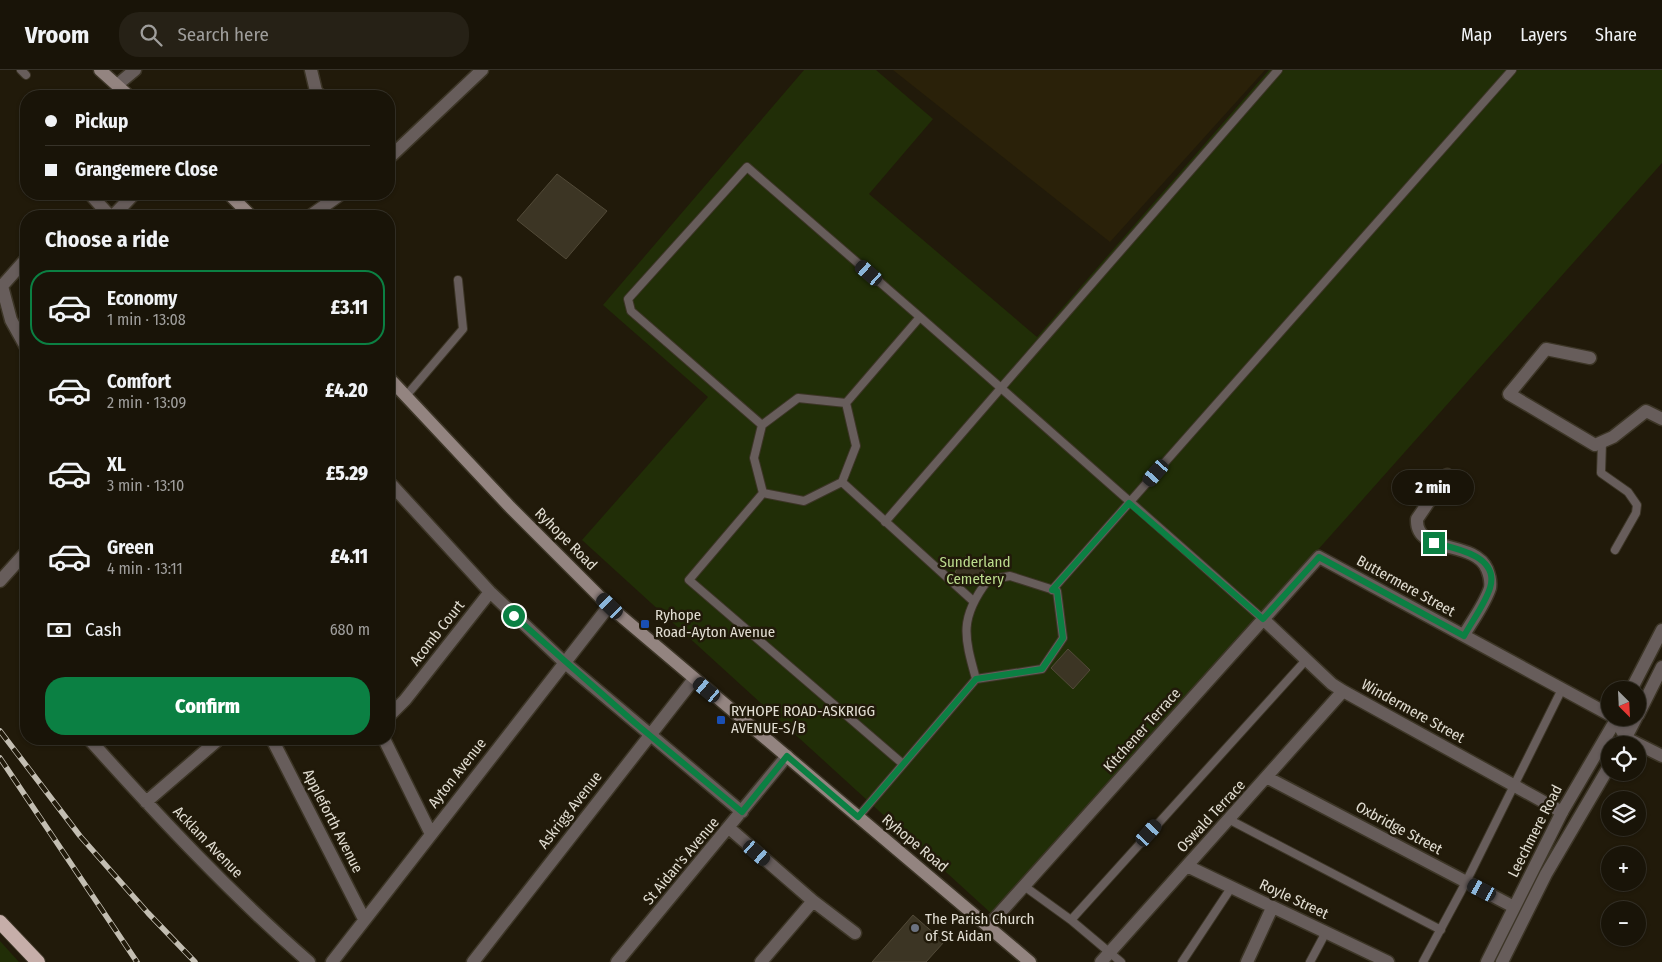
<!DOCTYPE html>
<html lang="en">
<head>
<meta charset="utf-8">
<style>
  body { margin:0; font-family:"Fira Sans Condensed",sans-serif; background:#262116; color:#f1f3f6; height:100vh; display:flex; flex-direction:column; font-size:19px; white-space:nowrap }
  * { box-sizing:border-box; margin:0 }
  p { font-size:16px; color:#9f9e9c }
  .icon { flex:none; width:28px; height:28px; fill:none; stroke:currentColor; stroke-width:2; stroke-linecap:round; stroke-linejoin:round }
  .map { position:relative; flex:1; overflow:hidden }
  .sheet { position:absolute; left:20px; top:140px; width:375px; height:535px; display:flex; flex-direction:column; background:#191408; border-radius:20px; box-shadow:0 1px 4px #0004,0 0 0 1px #373329 }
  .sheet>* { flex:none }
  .guide { position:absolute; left:20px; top:20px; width:375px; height:110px; border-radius:20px; box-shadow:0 1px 4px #0004,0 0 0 1px #373329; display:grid; align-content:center; height:110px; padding:0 25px; background:#191408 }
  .needle { width:32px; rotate:156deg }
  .buttons { position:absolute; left:1601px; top:611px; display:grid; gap:10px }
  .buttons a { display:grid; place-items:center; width:45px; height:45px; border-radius:50%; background:#191408; box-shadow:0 1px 4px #0004,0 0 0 1px #373329; font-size:25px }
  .end { position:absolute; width:22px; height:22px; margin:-11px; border:6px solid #0b8043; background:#fff; box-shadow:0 0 0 2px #fff }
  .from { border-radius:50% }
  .bubble { position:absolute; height:35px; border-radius:18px; background:#191408; box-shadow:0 1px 4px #0004,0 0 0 1px #373329; font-size:16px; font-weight:800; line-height:35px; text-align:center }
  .car { position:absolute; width:15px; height:30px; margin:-15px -8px; border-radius:6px; box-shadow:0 0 4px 1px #0007; background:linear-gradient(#222 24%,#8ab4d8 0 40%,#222 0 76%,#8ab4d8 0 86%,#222 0) }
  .guide b { display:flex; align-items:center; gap:18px; height:48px; font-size:19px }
  .guide b+b { border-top:1px solid #373329 }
  .guide i { width:12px; height:12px; background:#f1f3f6 }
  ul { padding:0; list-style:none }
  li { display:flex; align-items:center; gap:15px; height:75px; margin:0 10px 8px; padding:0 15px; border:2px solid transparent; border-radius:20px }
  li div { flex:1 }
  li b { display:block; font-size:19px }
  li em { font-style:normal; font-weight:800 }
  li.current { border-color:#0b8043 }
  li>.icon { width:45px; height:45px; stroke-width:1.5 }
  h2 { padding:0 25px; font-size:22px; line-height:60px }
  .pay { display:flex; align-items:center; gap:12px; height:55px; padding:0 25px; font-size:19px }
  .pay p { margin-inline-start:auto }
  .action { display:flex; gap:10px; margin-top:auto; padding:10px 25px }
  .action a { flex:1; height:58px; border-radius:20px; background:#0b8043; color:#fff; font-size:20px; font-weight:800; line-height:58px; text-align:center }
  header { display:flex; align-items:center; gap:30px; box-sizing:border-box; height:70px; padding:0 25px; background:#191408; border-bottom:1px solid #373329 }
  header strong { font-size:24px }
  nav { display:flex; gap:28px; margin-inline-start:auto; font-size:18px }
  .search { width:350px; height:45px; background:#262116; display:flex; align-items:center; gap:12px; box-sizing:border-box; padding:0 18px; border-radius:20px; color:#9f9e9c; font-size:19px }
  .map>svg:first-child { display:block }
</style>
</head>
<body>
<header>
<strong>Vroom</strong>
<div class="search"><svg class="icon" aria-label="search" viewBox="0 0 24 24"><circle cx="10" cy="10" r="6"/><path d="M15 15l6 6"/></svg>Search here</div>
<nav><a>Map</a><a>Layers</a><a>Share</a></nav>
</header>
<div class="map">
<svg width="1662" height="892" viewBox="0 0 1662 892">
  <rect width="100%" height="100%" fill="#211a0a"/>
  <path fill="#2a2109" d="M893,0H1265L1110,172Z"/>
  <path fill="#212e07" d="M804,0H876L933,49L869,124L1037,267L1269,0H1662V93L993,845L582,470L708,327L603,235Z
    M0,871L19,892H0Z"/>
  <path fill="#3c3524" stroke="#524a38" d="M557,104L607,141L566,189L517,150Z
    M967,485L985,502L971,515L955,502Z
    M1068,579L1090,600L1073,619L1051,598Z
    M913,845L944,872L926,892H872Z"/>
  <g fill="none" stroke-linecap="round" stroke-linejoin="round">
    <defs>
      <path id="service" d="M21,0L26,5
        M406,326L463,259L458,210
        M846,333L798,328L762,355L754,388L763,423L804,431L842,412L856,376L846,333L920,247L1001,318L885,452
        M762,355L631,241L628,229L747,97L920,247
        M1602,372L1601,403L1628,422L1637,435L1636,443L1615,480
        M842,412L972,530
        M763,423L689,510L903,694
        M1052,520L1512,0
        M1263,549L1001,318L1278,0
        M858,747L976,609L1042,599L1063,568L1057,521L1010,506L988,510C959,548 964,566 976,609
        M1230,750L1441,860
        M1024,816L1071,850L1121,892
        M1071,850L1306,590
        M1182,892L1231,818
        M1310,892L1326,862
        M1423,892L1466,812L1562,619"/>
      <path id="minor" d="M311,0L316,21L321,26
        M117,15L135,0
        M389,88L482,0
        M90,124L110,146
        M113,146L134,124
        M310,146L341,124
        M26,189L2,216L11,250L26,277
        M1590,288L1546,279L1509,324L1595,375L1613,367L1646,341L1662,349
        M1447,405L1417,449C1415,485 1474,469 1487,499C1489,504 1491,512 1490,518C1485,534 1472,551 1464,565
        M389,412L490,522L564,592L742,742
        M0,511L26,482
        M1263,549L1332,614L1343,621L1562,742
        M389,646L405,630L490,522
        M1615,648L1626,668L1662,686
        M89,669C159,747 230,823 309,892
        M272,669L364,849
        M384,669L431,764
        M1268,708L1514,837
        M146,732L219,669
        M729,758L813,831L855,863
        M1187,796L1388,892
        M989,855L1319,487L1610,645
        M332,892L609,536
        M473,892L694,609
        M617,892L787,686
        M761,892L813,831
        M1101,892L1343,621
        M1247,892L1272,838"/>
      <path id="tertiary" d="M1631,620L1662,560
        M1638,645L1662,597
        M1622,675L1636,648
        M1487,892L1562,742L1617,648
        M1502,892L1546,804L1610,695"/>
      <path id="secondary" d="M100,0L129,26
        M229,124L251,146
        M389,308L510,437L609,536L1030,892"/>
      <path id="trunk" d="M0,852L38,892"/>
    </defs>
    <use href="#service" stroke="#3c3526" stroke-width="10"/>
    <use href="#minor" stroke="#3c3526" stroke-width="15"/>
    <use href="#tertiary" stroke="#3c3526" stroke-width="15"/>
    <use href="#secondary" stroke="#3c3526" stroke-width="15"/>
    <use href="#trunk" stroke="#3c3526" stroke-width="16"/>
    <use href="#service" stroke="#675d5b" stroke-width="8"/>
    <use href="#minor" stroke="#675d5b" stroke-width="12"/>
    <use href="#tertiary" stroke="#675d5b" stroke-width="12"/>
    <use href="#secondary" stroke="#938480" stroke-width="12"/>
    <use href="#trunk" stroke="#c6aea9" stroke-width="14"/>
    <defs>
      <path id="rail" d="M0,661L80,766L148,843L195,892
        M0,688L137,892"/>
    </defs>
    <use href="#rail" stroke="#c3beb2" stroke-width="5.5"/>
    <use href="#rail" stroke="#211a0a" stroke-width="4" stroke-dasharray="11" stroke-linecap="butt"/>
  </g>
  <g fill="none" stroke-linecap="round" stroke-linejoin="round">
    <path stroke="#0b8043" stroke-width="6" d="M514,546L635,653L742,742L787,686L858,747L976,609L1042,599L1063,568L1057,521L1052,520L1129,433L1263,549L1319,487L1464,566C1472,551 1485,534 1490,518C1500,486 1455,478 1434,473"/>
  </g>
  <g fill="#1a4fb4" stroke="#211a0a" stroke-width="2">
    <rect x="640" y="549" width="10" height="10" rx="2.5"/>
    <rect x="716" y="645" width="10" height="10" rx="2.5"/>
  </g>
  <circle fill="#6b7280" stroke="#211a0a" stroke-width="2" cx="915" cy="858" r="5"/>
  <g text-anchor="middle" stroke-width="5" stroke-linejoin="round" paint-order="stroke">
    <g font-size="15" fill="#e1ddd2" stroke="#211a0a">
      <text transform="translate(566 469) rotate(45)" y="5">Ryhope Road</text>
      <text transform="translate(1406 516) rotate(29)" y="5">Buttermere Street</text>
      <text transform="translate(437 563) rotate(-52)" y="5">Acomb Court</text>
      <text transform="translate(1413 641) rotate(29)" y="5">Windermere Street</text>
      <text transform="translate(1142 660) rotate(-48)" y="5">Kitchener Terrace</text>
      <text transform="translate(457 703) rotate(-52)" y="5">Ayton Avenue</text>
      <text transform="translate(570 740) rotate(-52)" y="5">Askrigg Avenue</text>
      <text transform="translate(1211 746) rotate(-47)" y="5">Oswald Terrace</text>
      <text transform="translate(333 751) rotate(63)" y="5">Appleforth Avenue</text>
      <text transform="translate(1399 758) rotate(28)" y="5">Oxbridge Street</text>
      <text transform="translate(1535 761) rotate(-63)" y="5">Leechmere Road</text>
      <text transform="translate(208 772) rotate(46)" y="5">Acklam Avenue</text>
      <text transform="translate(915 773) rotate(40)" y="5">Ryhope Road</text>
      <text transform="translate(681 791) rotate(-50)" y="5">St Aidan's Avenue</text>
      <text transform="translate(1294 829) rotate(25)" y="5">Royle Street</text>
    </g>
    <g font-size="15" fill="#bbdc8d" stroke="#211a0a">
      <text x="975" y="497">Sunderland<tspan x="975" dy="17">Cemetery</tspan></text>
    </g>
    <g font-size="15" fill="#e1ddd2" stroke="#211a0a" text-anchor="start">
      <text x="655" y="550">Ryhope<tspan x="655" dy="17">Road-Ayton Avenue</tspan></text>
      <text x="731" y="646">RYHOPE ROAD-ASKRIGG<tspan x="731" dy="17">AVENUE-S/B</tspan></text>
      <text x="925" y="854">The Parish Church<tspan x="925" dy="17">of St Aidan</tspan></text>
    </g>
  </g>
</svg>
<div class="buttons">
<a><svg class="needle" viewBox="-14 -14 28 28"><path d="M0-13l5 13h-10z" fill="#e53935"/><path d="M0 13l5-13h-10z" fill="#9f9e9c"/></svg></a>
<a><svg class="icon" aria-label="locate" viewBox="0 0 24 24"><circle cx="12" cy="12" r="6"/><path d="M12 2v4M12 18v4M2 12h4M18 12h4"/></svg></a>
<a><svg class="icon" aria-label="layers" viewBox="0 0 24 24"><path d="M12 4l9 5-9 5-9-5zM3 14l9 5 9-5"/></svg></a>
<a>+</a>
<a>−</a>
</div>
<i class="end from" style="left:514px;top:546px"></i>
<i class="end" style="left:1434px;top:473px"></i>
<div class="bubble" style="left:1392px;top:400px;width:82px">2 min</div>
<i class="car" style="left:869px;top:203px;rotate:311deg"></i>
<i class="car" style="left:1156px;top:403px;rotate:221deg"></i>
<i class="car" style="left:610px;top:536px;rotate:314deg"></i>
<i class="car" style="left:707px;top:620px;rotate:310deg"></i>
<i class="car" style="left:1149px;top:763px;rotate:42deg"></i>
<i class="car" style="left:757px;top:783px;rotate:131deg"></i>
<i class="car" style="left:1482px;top:820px;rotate:298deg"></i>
<div class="guide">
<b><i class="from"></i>Pickup</b>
<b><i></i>Grangemere Close</b>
</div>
<section class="sheet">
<h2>Choose a ride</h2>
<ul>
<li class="current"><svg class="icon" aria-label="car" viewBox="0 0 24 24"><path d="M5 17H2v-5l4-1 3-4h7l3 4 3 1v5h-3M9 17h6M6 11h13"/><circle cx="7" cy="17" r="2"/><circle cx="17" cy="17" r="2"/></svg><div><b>Economy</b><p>1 min · 13:08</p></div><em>£3.11</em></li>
<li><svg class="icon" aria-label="car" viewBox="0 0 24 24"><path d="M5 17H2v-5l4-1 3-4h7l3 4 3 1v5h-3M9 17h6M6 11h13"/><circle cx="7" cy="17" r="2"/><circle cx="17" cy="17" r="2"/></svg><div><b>Comfort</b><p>2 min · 13:09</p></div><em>£4.20</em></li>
<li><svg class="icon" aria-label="car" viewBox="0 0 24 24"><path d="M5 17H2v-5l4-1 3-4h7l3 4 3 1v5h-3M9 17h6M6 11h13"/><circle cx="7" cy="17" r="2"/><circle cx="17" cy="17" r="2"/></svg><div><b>XL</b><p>3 min · 13:10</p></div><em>£5.29</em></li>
<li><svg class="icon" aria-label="car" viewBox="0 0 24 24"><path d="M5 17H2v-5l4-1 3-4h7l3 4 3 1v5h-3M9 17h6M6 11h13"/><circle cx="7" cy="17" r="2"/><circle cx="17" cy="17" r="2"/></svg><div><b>Green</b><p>4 min · 13:11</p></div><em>£4.11</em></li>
</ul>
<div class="pay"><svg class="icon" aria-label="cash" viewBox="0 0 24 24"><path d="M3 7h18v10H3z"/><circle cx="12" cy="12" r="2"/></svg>Cash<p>680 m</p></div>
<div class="action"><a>Confirm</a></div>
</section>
</div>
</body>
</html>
